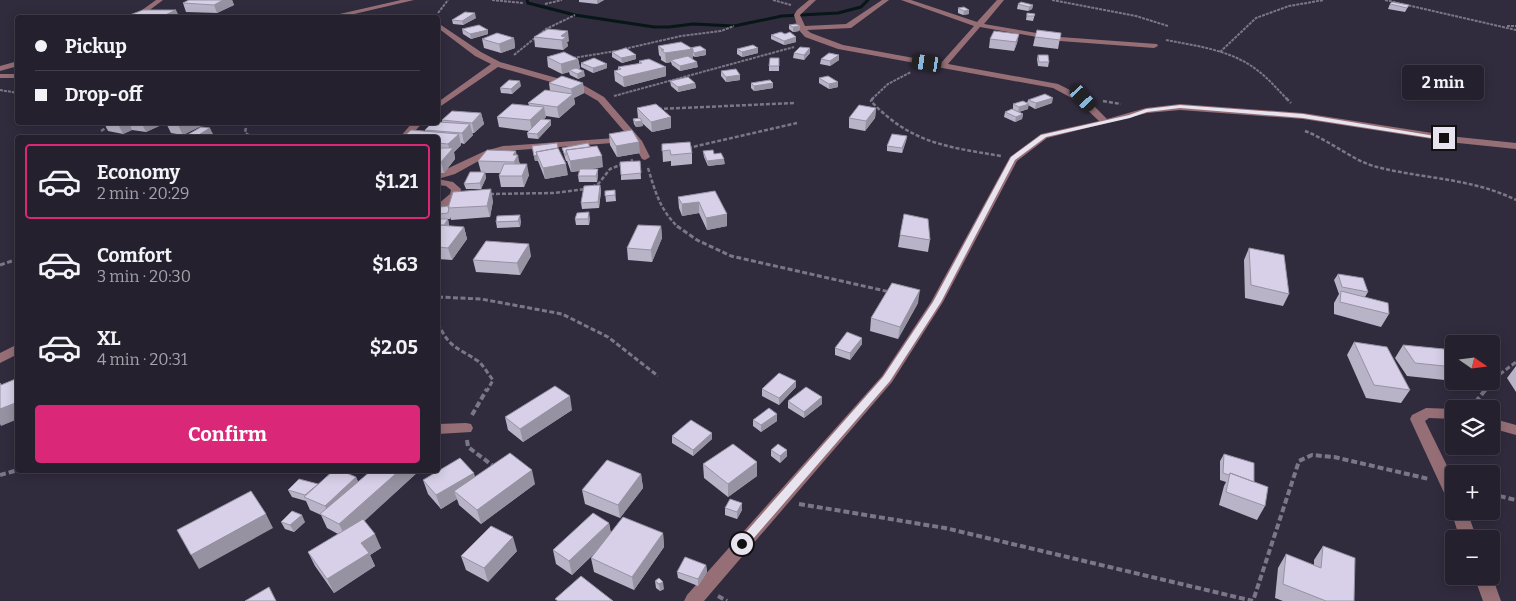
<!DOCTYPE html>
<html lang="en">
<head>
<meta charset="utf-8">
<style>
  body { margin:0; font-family:Bitter,serif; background:#2d2836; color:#f1f3f6; height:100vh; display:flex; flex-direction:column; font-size:19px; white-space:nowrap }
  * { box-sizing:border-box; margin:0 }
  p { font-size:16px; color:#a3a3aa }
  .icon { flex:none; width:28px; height:28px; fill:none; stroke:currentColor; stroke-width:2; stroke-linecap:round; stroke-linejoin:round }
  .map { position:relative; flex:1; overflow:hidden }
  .side { position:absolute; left:15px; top:135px; width:425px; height:338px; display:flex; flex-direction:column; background:#25202e; border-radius:5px; box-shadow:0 2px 12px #0003,0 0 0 1px #423e4a }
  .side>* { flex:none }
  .guide { position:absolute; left:15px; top:15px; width:425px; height:110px; border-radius:5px; box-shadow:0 2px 12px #0003,0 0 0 1px #423e4a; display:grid; align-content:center; height:110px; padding:0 20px; background:#25202e }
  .needle { width:32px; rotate:104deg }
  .tools { position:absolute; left:1445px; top:335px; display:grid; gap:10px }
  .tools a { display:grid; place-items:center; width:55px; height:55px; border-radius:5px; background:#25202e; box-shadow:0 2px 12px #0003,0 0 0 1px #423e4a; font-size:25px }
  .end { position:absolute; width:22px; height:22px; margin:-11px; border:6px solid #e7e3ef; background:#111; box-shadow:0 0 0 2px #111 }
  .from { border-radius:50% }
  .bubble { position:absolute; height:35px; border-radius:5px; background:#25202e; box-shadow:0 2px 12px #0003,0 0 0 1px #423e4a; font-size:16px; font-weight:700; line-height:35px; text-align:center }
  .car { position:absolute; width:15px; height:30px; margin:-15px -8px; border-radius:6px; box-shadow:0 0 4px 1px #0007; background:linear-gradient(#222 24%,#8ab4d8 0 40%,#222 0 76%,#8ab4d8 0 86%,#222 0) }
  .guide b { display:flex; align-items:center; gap:18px; height:48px; font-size:19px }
  .guide b+b { border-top:1px solid #423e4a }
  .guide i { width:12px; height:12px; background:#f1f3f6 }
  ul { padding:9px 0 0; list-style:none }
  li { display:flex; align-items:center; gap:15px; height:75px; margin:0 10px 8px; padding:0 10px; border:2px solid transparent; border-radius:5px }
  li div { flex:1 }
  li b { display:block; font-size:19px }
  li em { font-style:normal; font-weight:700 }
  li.selected { border-color:#db2777 }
  li>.icon { width:45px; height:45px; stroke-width:1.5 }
  .button { display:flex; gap:10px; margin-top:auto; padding:10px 20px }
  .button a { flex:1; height:58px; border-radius:5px; background:#db2777; color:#fff; font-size:20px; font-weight:700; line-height:58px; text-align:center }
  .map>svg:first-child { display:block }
</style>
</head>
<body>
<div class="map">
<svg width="1516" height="601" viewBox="0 0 1516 601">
  <rect width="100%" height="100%" fill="#312b3e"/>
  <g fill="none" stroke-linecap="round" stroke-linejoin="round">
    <path stroke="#071718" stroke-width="3" d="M527,0L528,3L575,15L654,27H669L693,24L734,26L782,16L838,13L861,7L868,0"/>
    <path stroke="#7c7787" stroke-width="2" stroke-dasharray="3 1" stroke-linecap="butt" d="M492,0L523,3
      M773,0L791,5
      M1052,0L1136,16L1168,26
      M1385,0L1516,30
      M545,4L562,0
      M438,13L448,0
      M1507,26H1516
      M1166,40C1197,46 1231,50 1257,70C1268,78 1277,89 1287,99
      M624,49L681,36L721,31L734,26
      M1220,52L1256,18L1289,6L1324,0
      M514,55L546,29L575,15
      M573,58L616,51
      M0,90L18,93
      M614,96L794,47
      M872,99L888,84L911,72"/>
    <path stroke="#7c7787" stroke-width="2.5" stroke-dasharray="4 2" stroke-linecap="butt" d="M873,98L871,101C910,143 947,147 1001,156
      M1286,98L1291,103
      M1103,101L1121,104
      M658,109L795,103
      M247,122L245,133L254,138
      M101,131L116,122
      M1305,131C1329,140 1355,162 1377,167C1424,179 1472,178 1516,200
      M688,148L797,123
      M648,168C655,191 660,210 678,227
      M592,187L599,183L610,169L633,160
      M490,194L553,193L586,189"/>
    <path stroke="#7c7787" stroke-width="3" stroke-dasharray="5 2.5" stroke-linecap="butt" d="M677,226L697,240L731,256L890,292
      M0,265L18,259
      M438,297L481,299L562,314L608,337L658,376
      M438,323C449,348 457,347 478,361C484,366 488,374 493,380L487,391
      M1485,391L1496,377L1516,362"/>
    <path stroke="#7c7787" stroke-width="4" stroke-dasharray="6 3" stroke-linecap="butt" d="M1470,409L1486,389
      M472,415L487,389
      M467,440L468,447L492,465
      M0,475L18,470
      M1491,494L1516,500
      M799,504L945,528L1253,601L1299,461L1312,455L1334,457L1429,479
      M718,596L727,601"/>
    <path fill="#966f76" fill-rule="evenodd" d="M156,0H163L139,18H131Z
      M401,0H414L337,18H322Z
      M809,0H816L800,15L805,26L846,24L882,0H889L851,28L807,30L811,33L843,45L941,63L974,26L901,0H911L977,22L997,0H1004L984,24L1060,37L1157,44L1158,46L1154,48L1060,41L980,27L948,64L1058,84L1086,98L1107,119L1146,108L1180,104L1303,113L1458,137L1516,143V149L1458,143L1303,119L1180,110L1147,113L1047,138L1017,161L943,302L892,382L704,601H684L687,595L882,376L931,302L1010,157L1041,134L1099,121L1079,102L1053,88L838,49L805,37L798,29L794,15L797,10Z
      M438,23L481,52L500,62L585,86L604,97L642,141L650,157L645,160L642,159L631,139L626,142L503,151L484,158L455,174L438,179L453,182L461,189C460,199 447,210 438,212V204L450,194L451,190L446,186L438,185V173L485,151L503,146L629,137L598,101L579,90L498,67L438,108V102L491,64L475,56L438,28Z
      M18,61V66L0,71V66Z
      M0,74H18V78H0Z
      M413,122H423L409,138H399Z
      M18,344V354L0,363V353Z
      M1426,408L1454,409V419L1429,418L1425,421L1454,480V503L1448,502L1446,497L1410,419L1412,415Z
      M1491,418L1516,425V435L1491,428Z
      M466,423L471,424L473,428L471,432L438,434V424Z
      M1454,506V511H1467L1477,539H1460L1451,511Z
      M1491,575L1492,576L1501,601H1483L1474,576H1491Z"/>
  </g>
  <path fill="#b9b3c8" d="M189,0H232L234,5L217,13L186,12L183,3Z
    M579,0H604L597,4L579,2Z
    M1018,4L1033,5L1032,9L1028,11L1017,9Z
    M1390,4L1409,5L1405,12L1388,9Z
    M958,8L969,10V14L963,15L958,13Z
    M1027,13L1035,14L1033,21L1026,20Z
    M476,18L463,25L453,24L452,20Z
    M789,25L800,26L799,31L793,32L789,29Z
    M462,29L488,34L471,39L463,34Z
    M1061,33L1058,49L1033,46L1035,37Z
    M1019,34L1017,43L1014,51L989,48L990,39Z
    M771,35L796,42L784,45L771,39Z
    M534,37L569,41L567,42L568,46L563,50L535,47Z
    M514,38L515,48L501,53L484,48L482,39Z
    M658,46L690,48L706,50V55L695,57L693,56V58L692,59L698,67L680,71L672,65L671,62L666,63L661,60V57L659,55Z
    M737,49L758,53L742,57L737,54Z
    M612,52L636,59L622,63L612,57Z
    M794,53H810L804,60L793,58Z
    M1038,55L1049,62L1048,67L1038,66L1037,59Z
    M547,57L578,59L580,68L579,69L585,76L578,79L570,75L569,72L562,74L548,67Z
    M779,58V71H769V66Z
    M821,59L839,60L830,66L820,64Z
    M639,61L666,76L624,87L615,81L614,71L618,70V67L639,64Z
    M581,63L607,64V68L593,73L581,67Z
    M721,71L740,75V80L726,82L721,76Z
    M819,78L838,82V87L829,89L819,83Z
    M670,81L695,83L696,88L678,92L671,86Z
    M549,83H583L584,93L574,98L575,104L559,118L546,116V117L544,119L551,120V125L538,139L528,138L527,133L529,131L499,127L497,117L529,105L528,103L550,91Z
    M751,83H773V88L754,91L751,88Z
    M521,86L512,94L501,93L500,88Z
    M1028,100L1052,103L1035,109L1028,105V109L1019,112L1023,114L1022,119L1015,122L1004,117L1005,112L1013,109V104L1027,103Z
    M637,108L671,128L652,132L642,123L643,126L636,127L634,124L633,119L638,118Z
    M876,108L875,118L865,131L849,128V118Z
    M481,113L484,124L474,133H472L473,135L464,144L461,143V145L454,152L455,159L444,173H438V138L425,131V130L442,122V120Z
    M104,122H209L183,135L171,133L166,123L146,132L132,130L123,134L108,131Z
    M609,134L640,153L617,157L610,145Z
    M907,136L906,141L902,153L887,151V146Z
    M662,144L692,153V164L671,166V161L663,162Z
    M532,146L568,175L545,179L538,161H535Z
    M590,147L603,167L591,169H598V175L597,182H579L578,176L580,171L571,172L567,161H566L562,148Z
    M703,151L714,154L725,164L708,166L704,157Z
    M516,155L520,164L529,175L524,187H501L499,176L500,173H485L486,178L481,189H466L464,184L481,172L478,161Z
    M640,161L641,179L621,180V175Z
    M600,185L601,191L599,208L582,209L581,203Z
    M615,190L616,201L606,202L605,191Z
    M715,191L727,226L707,230L699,213L682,216L679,208L678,197Z
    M493,201L490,217L451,220L450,217V219H448L449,226L464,227L467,239L452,260L438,259V219H439L438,214L440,207Z
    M590,218L589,225H576L575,219Z
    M521,221L520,227L497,228L496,222Z
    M661,226L662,238L652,262L628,260L627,248Z
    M900,235L930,240L928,252L898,247Z
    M1249,248L1289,294L1283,306L1245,298L1244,260Z
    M531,256L520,275L476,272L473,260Z
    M1338,274L1368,292L1365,297L1389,314L1381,327L1334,314V303L1339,294L1334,280Z
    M918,303L898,339L870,331L871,318Z
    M862,338V344L850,360L835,355V348Z
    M1354,342L1410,390L1401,403L1366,398L1347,355Z
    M1403,345L1454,350V381L1407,376L1395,358Z
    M1516,366V392L1507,378Z
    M796,381V387L779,405L762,396V389Z
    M1454,381H1480L1478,384Z
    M788,401L822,404L804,418L788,408Z
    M572,410L523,442L508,430L505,417Z
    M777,414V421L761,432L753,426V420Z
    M672,436L712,439L693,456L672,443Z
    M771,450L787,456L780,463L771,456Z
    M1224,454L1254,482L1265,506L1257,520L1219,505L1224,486L1226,482L1220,480V461Z
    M757,462V476L728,497L704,478L703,464Z
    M420,470L364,521L381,548L370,555L375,566L334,593L315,566L308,552L338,534L327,528L321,515L310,510L306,501L292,497L288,490L356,477L358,482Z
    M641,474L643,488L620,518L585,504L582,490Z
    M475,477L535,484L481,524L459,505L457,499L441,509L428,494L423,480Z
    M742,503V510L737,519L725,515V508Z
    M281,522H305L294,532L285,529Z
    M609,523L611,533H663L664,547L634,590L594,572L591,558L596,552L572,575L556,564L553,550Z
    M1323,546L1354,601H1283L1275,598L1278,568L1286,554L1314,565V560Z
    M517,551L488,582L466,570L461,556Z
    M706,565L707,572L698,586L678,578L677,572Z
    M655,581L664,589L660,591L656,588Z"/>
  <path fill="#9692a2" d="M223,0H232L234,5L217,13L214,5Z
    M597,0H604L597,4Z
    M1033,5L1032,9L1028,11L1029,7Z
    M176,10L180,18H159Z
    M969,10V14L963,15L964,11Z
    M475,13L476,18L463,25L462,21Z
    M800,26L799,31L793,32V27Z
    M488,30V34L471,39L470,34Z
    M568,31L569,41L567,42L568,46L563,50L561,36Z
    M1019,34L1017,43L1014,51L1016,42Z
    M796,37V42L784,45V41Z
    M514,38L515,48L501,53L499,44Z
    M758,48V53L742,57V52Z
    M810,48V53L804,60V55Z
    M693,49V58L673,61L671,60V62L666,63L665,53Z
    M706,50V55L695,57L694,53Z
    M636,55V59L622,63L621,58Z
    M839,55V60L830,66V61Z
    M578,59L580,68L571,71L569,70V72L562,74L561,64Z
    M697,62L698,67L680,71V66Z
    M607,64V68L593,73V68Z
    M666,67V76L624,87L623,77Z
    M584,71L585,76L578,79L577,74Z
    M740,75V80L726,82V77Z
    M520,81L521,86L512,94L511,89Z
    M838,82V87L829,89V84Z
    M583,83L584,93L574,98L575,104L559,118L557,107L572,95L571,89Z
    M695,83L696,88L678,92V87Z
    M773,83V88L754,91V86Z
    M1053,98L1052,103L1035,109L1036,103Z
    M1029,104L1028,109L1018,112L1019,107Z
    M544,107L546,117L532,131L530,120Z
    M876,108L875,118L865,131L866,121Z
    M481,113L484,124L474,133L472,123Z
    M1023,114L1022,119L1015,122L1016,117Z
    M671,117V128L652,132L651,122Z
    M551,120V125L538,139L537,134Z
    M642,121L643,126L636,127L635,122Z
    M121,122H129L132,130L123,134L118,124Z
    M141,122H167L146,132Z
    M183,122H209L183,135L178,125Z
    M470,124L473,135L464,144L462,133Z
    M210,128L213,134L206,138H194Z
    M459,134L461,145L454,152L455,159L444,173L441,162L450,152L448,144Z
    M907,136L906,141L902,153V148Z
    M639,142L640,153L617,157L616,146Z
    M516,151L517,157L518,155L520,166L516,173L513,155Z
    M537,155L538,161H535L534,156Z
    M602,156L603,167L571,172L570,161Z
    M724,159L725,164L708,166L707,161Z
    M527,164L529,175L524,187L522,176Z
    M566,164L568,175L545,179L543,168Z
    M598,169V175L597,182L596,176Z
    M485,172L486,178L481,189L480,183Z
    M600,185L601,191L599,208L598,202Z
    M491,189L493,201L490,217L487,206Z
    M699,202V213L682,216V204Z
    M589,212L590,218L589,225L588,219Z
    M727,214V226L707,230L706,218Z
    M520,215L521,221L520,227L518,221Z
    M448,219L449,225L445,233L444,227Z
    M661,226L662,238L652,262L651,250Z
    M464,227L467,239L452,260L448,248Z
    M529,244L531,256L520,275L517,263Z
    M920,290L918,303L898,339L900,327Z
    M862,338V344L850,360V353Z
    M796,381V387L779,405V398Z
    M570,396L572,410L523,442L520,429Z
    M822,397V404L804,418V412Z
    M18,402V419L1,426L0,424V409Z
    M777,414V421L761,432V425Z
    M712,433V439L693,456V450Z
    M787,450V456L780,463V456Z
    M757,462V476L728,497V484Z
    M400,470H420L346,538L339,524Z
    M532,470L535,484L481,524L477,510Z
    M474,473L478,486L454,491L457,499L441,509L436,495Z
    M641,474L643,488L620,518L618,505Z
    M356,477L362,490L331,520L325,506Z
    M742,503V510L737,519V512Z
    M266,514L273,528L199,569L191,555Z
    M302,515L305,522L294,532L290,525Z
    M609,523L611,537L572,575L569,561Z
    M663,533L664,547L634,590L632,577Z
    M375,534L381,548L370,555L375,566L334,593L327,579L361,543Z
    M513,537L517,551L488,582L484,568Z
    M706,565L707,572L698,586V579Z
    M663,582L664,589L660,591L659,584Z"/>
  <path fill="#d7d0e8" stroke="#9692a2" d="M189,0H223L214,5L183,3Z
    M1021,2L1033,5L1029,7L1018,4Z
    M1392,2L1409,5L1407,8L1390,4Z
    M964,7L969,10L964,11L958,8Z
    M143,10H176L159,18L127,16Z
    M465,12L475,13L462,21L452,20Z
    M1027,13L1035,14L1034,16H1027Z
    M796,24L800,26L793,27L789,25Z
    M479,25L488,30L470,34L462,29Z
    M548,29L568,31L561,36L566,37L562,40L534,37Z
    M1037,30L1061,33L1060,40L1035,37Z
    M994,31L1019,34L1016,42L990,39Z
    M781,32L785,34L790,32L796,37L784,41L771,35Z
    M497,33L514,38L499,44L482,39Z
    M681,42L693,49L665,53L661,50H664L658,46Z
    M753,45L758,48L742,52L737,49Z
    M700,46L706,50L694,53L693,51V49L690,48Z
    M800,47L810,48L804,55L794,53Z
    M626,48L636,55L621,58L612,52Z
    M564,52L578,59L561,64L547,57Z
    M829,53L839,55L830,61L821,59Z
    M1038,55H1048L1049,62H1039Z
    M688,56L697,62L680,66L671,60Z
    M594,58L607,64L593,68L581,63Z
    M770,58H779V66H769Z
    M649,59L666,67L623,77L614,71L621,69L618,67L642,63L639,61Z
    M576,68L584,71L577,74L569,70Z
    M736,69L740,75L726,77L721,71Z
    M562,76L583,83L571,89L549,83Z
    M828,76L838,82L829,84L819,78Z
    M688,77L695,83L678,87L670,81Z
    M509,80L520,81L511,89L500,88Z
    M770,80L773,83L754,86L751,83Z
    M545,90L573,94L557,107L528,103Z
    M1045,94L1053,98L1036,103L1028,100Z
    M1023,101L1029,104L1019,107L1013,104Z
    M512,104L544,107L530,120L497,117Z
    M656,104L671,117L651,122L637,108Z
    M859,105L876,108L866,121L849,118Z
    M1012,109L1023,114L1016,117L1005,112Z
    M452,111L481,113L472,123L442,120Z
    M640,118L642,121L635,122L633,119Z
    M541,119L551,120L537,134L527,133Z
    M166,122H183L178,125Z
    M433,122H438L470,124L462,133L425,130Z
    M201,127L210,128L194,138H182Z
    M411,130L459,134L448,144L438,143V138H402Z
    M632,130L639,142L616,146L609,134Z
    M892,134L907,136L902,148L887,146Z
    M690,142L692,153L671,155L670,150L662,151V144Z
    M557,143L558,148L536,152L537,155L534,156L532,146Z
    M588,143L590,147L566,150V155H565L562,148Z
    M597,146L602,156L570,161L566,150Z
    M438,148H453L441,162H438Z
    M558,148L566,164L543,168L536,152Z
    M487,150L516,151L513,155H518L514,162L478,161Z
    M713,150L714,154L721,153L724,159L707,161L703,151Z
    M640,161L641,173L621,175L620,162Z
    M504,164H527L522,176H499Z
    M580,169H598L596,176H578Z
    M470,172H485L480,183L464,184Z
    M600,185L598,202L581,203L584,186Z
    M491,189L487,206L448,208L453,192Z
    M615,190V195L605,196V191Z
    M715,191L727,214L706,218L699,202L682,204L678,197Z
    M449,206L448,213L438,214L440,207Z
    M589,212L588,219H575L577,213Z
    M904,214L928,219L930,240L900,235Z
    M520,215L518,221L496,222L497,216Z
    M438,219H448L444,225H439L438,227Z
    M439,225L464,227L448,248L438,247V227Z
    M638,225L661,226L651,250L627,248Z
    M486,241L529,244L517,263L473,260Z
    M1249,248L1284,255L1289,294L1251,285Z
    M1338,274L1363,278L1368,292L1342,287Z
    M892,283L920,290L900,327L871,318Z
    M1341,291L1388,303L1389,314L1340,302Z
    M847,332L862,338L850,353L835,348Z
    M1354,342L1387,347L1410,390L1374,385Z
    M1403,345L1454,350V367L1415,363Z
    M779,373L796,381L779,398L762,389Z
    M18,378V402L0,409V383L1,385Z
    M555,386L570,396L520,429L505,417Z
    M806,387L822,397L804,412L788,401Z
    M769,408L777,414L761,425L753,420Z
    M691,420L712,433L693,450L672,436Z
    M733,444L757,462L728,484L703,464Z
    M778,444L787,450L780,456L771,450Z
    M510,453L532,470L477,510L454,491Z
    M1224,454L1254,463V482L1230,473L1229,475L1223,473Z
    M460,458L474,473L436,495L423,480Z
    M607,460L641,474L618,505L582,490Z
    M334,470H339L356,477L325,506L304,497Z
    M372,470H400L339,524L320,514Z
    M1230,473L1268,487L1265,506L1226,492Z
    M299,479L318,484L305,495L288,490Z
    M251,491L266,514L191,555L177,530Z
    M730,499L742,503L737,512L725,508Z
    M292,511L302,515L290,525L281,522Z
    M593,513L609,523L569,561L553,550Z
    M623,517L663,533L632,577L591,558Z
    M363,519L375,534L361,543L369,553L327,579L308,552Z
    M491,526L513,537L484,568L461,556Z
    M1323,546L1355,558L1354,601H1326L1283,584L1286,554L1321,568Z
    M685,557L706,565L698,579L677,572Z
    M581,576L613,601H558L555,599Z
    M659,578L663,582L659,584L655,581Z
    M269,587L276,601H245Z"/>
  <path fill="#e7e3ef" d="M1180,105L1303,114L1447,138L1444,140L1303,118L1180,108L1147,112L1130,118L1046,137L1015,160L941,302L890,381L746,547H739L737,544L739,540L883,377L933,302L1011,157L1041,135L1129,115L1146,109Z"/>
</svg>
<div class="tools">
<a><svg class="needle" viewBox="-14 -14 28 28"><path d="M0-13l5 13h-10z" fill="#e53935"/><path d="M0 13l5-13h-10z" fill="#a3a3aa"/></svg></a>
<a><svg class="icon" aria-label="layers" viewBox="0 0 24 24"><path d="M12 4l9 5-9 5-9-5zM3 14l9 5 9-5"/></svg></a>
<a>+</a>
<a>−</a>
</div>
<i class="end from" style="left:742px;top:544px"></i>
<i class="end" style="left:1444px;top:138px"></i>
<div class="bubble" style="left:1402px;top:65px;width:82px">2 min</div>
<i class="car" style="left:927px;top:63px;rotate:279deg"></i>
<i class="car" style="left:1083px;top:98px;rotate:138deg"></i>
<div class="guide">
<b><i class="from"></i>Pickup</b>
<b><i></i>Drop-off</b>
</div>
<section class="side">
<ul>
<li class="selected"><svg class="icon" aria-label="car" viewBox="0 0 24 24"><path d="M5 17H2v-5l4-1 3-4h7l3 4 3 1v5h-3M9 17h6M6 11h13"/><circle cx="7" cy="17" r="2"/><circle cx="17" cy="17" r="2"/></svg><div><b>Economy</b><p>2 min · 20:29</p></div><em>$1.21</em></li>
<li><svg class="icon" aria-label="car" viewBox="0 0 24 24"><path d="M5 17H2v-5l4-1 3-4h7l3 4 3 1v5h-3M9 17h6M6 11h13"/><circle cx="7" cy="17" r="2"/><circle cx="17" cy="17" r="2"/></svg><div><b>Comfort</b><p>3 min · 20:30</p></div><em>$1.63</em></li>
<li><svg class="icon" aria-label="car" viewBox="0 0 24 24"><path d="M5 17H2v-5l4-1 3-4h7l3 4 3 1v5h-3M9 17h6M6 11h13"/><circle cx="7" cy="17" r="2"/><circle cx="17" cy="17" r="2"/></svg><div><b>XL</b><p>4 min · 20:31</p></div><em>$2.05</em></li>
</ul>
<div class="button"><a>Confirm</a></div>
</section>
</div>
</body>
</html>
